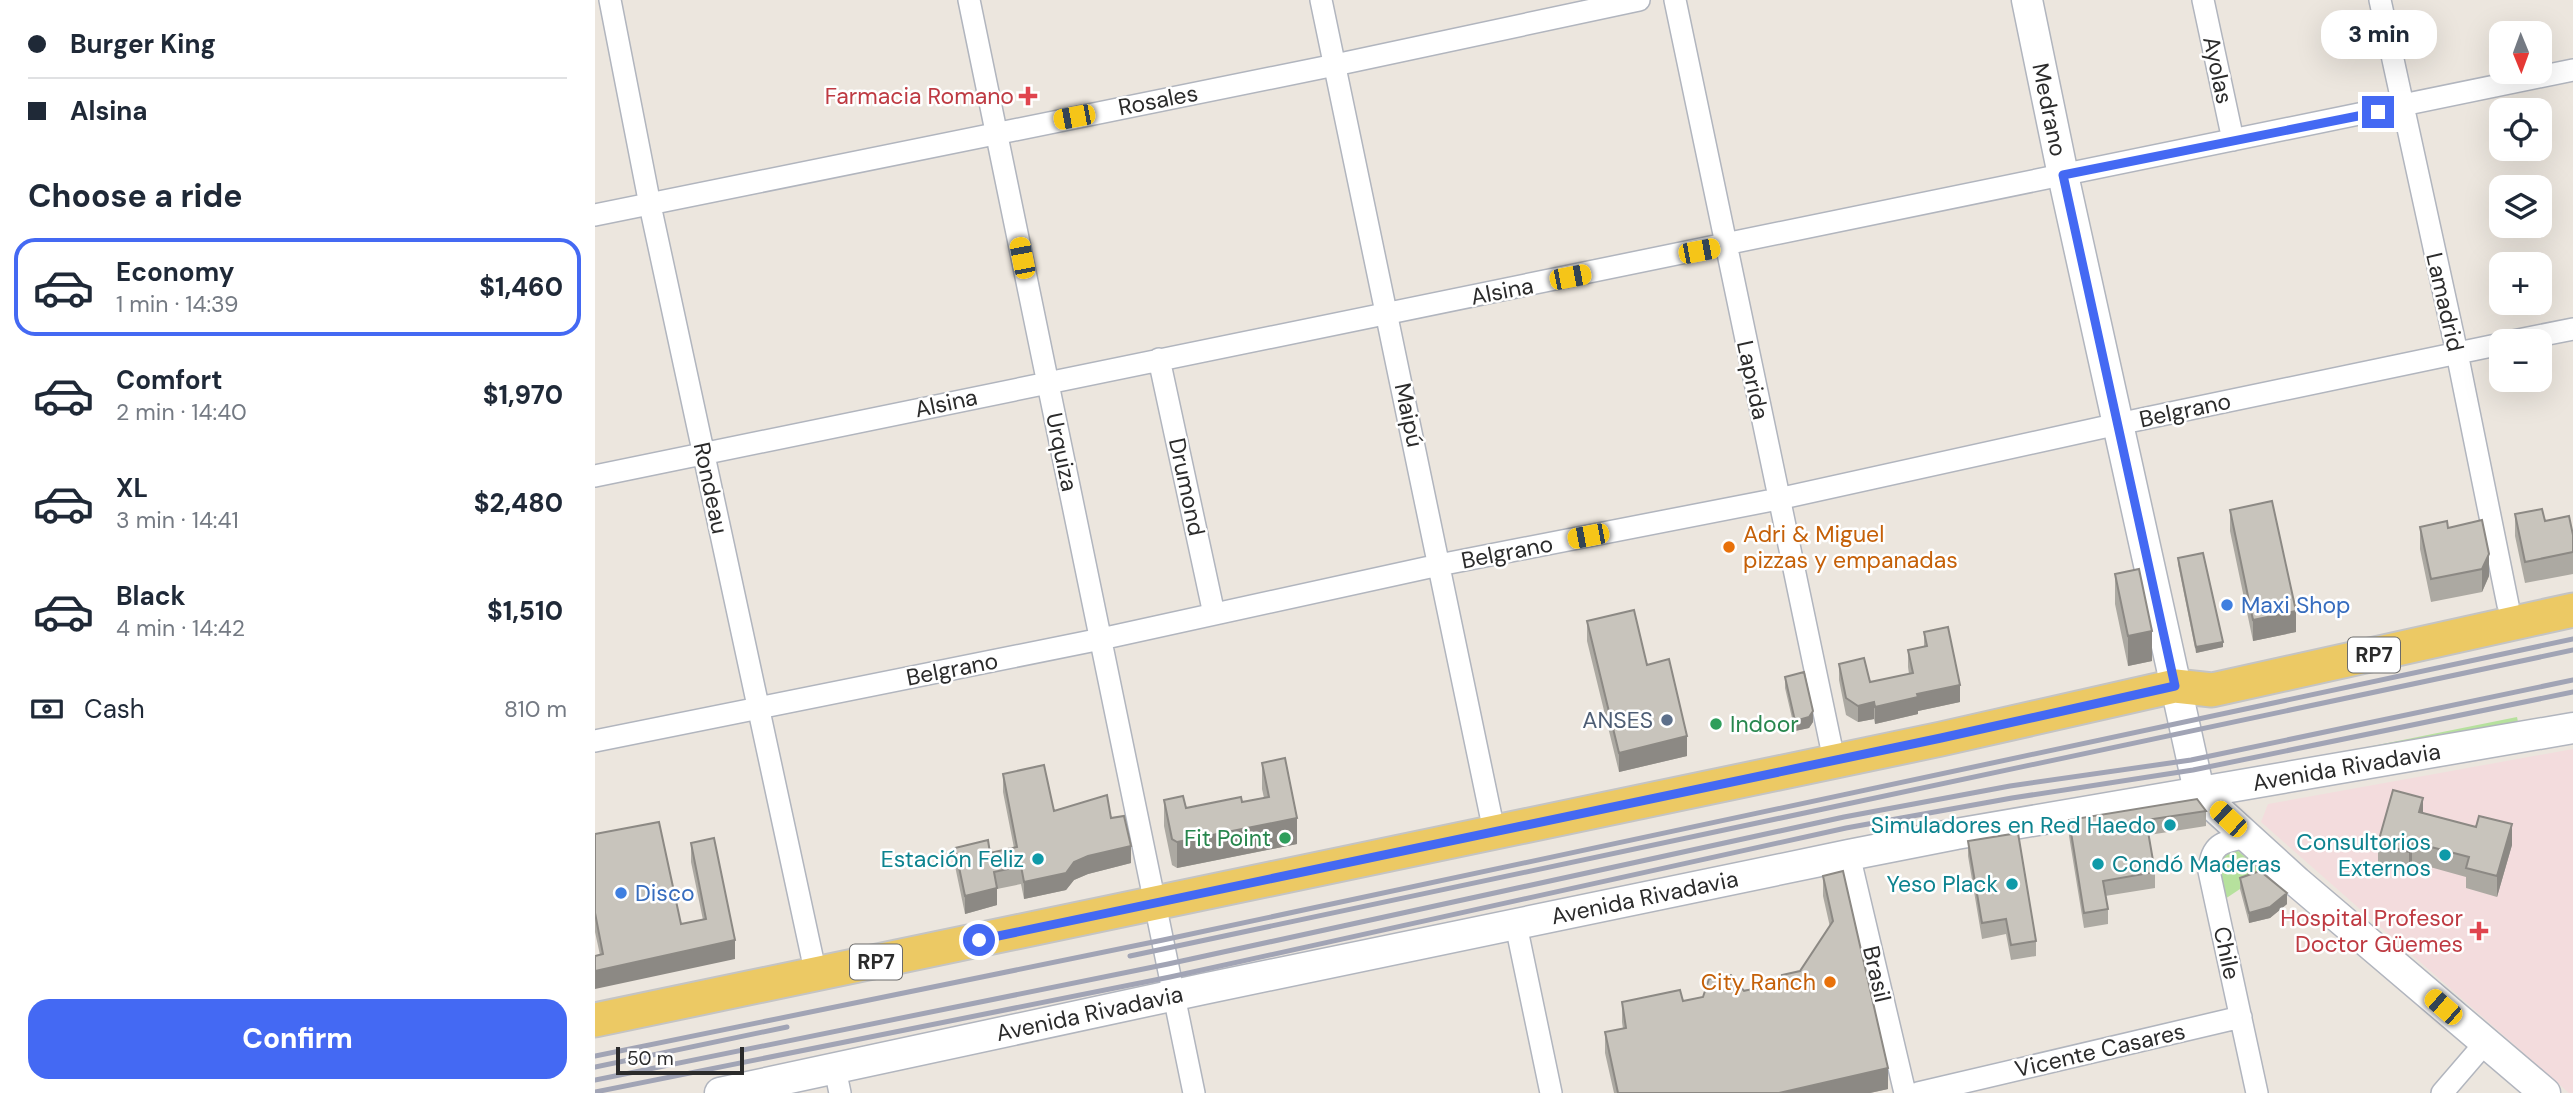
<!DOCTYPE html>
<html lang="en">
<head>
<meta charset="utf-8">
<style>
  body { margin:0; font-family:"DM Sans",sans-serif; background:#f6f6f7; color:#1f2937; height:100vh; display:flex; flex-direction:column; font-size:26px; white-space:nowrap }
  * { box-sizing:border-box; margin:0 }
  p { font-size:23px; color:#747a83 }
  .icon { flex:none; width:38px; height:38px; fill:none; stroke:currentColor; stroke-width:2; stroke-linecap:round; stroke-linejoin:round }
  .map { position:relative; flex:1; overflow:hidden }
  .side { display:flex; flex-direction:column; background:#fff; width:595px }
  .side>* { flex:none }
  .banner { display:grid; align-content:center; height:154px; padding:0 28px; background:#fff }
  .needle { width:46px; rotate:179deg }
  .tools { position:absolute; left:1894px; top:21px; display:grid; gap:14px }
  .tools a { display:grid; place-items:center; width:63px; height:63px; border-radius:14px; background:#fff; box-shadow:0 7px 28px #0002; font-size:35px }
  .scale { position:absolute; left:21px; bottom:18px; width:128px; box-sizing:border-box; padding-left:7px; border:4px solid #2b2b2b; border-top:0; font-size:19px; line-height:24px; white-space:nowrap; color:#2b2b2b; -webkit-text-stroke:5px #fff; paint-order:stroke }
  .end { position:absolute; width:32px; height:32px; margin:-16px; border:9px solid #4469f3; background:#fff; box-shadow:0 0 0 4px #fff }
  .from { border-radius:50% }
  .bubble { position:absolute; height:49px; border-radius:21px; background:#fff; box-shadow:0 7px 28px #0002; font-size:23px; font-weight:800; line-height:49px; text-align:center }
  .car { position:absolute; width:21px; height:42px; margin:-21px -10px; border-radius:9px; box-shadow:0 0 5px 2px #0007; background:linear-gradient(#f5c518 24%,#345 0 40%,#f5c518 0 76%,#345 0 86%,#f5c518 0) }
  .banner b { display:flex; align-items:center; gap:24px; height:66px; font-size:26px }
  .banner b+b { border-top:2px solid #e0e1e3 }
  .banner i { width:18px; height:18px; background:#1f2937 }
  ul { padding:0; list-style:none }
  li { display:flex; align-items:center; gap:21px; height:98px; margin:0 14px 10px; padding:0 14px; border:4px solid transparent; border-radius:21px }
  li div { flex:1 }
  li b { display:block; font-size:26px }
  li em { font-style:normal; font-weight:800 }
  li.active { border-color:#4469f3 }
  li>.icon { width:63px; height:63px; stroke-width:1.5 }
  h2 { padding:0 28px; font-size:32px; line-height:84px }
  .pay { display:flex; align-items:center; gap:18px; height:77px; padding:0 28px; font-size:26px }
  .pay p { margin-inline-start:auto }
  .button { display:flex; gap:14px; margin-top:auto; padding:14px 28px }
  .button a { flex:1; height:80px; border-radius:21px; background:#4469f3; color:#fff; font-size:28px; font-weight:800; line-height:80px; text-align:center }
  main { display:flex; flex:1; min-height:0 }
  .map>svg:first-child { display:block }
</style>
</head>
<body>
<main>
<section class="side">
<div class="banner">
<b><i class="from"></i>Burger King</b>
<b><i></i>Alsina</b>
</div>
<h2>Choose a ride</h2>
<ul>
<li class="active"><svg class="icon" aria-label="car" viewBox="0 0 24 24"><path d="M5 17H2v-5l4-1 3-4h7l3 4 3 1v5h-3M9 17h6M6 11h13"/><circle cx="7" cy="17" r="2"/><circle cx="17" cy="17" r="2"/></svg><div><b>Economy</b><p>1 min · 14:39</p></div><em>$1,460</em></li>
<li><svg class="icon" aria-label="car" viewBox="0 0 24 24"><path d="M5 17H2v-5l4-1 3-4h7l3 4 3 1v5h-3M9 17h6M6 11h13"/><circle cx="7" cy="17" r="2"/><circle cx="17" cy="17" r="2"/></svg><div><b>Comfort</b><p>2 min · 14:40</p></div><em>$1,970</em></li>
<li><svg class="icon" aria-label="car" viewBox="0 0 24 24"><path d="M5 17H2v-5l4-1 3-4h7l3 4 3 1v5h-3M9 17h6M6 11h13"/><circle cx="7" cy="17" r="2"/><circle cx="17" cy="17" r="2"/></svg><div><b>XL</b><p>3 min · 14:41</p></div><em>$2,480</em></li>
<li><svg class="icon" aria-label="car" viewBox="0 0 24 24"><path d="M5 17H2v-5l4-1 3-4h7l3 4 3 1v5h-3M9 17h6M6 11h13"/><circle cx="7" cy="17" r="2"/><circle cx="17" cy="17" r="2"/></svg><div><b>Black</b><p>4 min · 14:42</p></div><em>$1,510</em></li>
</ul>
<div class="pay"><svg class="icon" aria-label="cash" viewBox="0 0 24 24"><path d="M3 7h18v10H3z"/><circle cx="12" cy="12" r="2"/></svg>Cash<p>810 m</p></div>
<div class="button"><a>Confirm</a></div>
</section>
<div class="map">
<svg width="1978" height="1093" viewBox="0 0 1978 1093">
  <rect width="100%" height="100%" fill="#ece6de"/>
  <path fill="#f3dcdd" d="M1978,749V1093H1974L1666,822L1673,804Z"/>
  <path fill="#b6e19d" d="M1922,717L1924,727L1678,766Z
    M1636,850H1642L1669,873L1630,899C1626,881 1617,860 1636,850Z"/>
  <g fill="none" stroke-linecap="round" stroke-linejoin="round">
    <defs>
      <path id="street" d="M15,0L55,205L221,975
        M374,0L599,1093
        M726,0L899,831
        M1080,0L1239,760
        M1608,0L1638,140
        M1785,0L1862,353L1913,605
        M0,215L740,65L1044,0
        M1918,341L1978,329
        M564,359L619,614
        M0,476L1978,70
        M0,741L506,639L844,565L1183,499L1523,424L1906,344
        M1652,837C1628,842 1616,843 1614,871L1662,1093
        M1254,855L1310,1093
        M921,925L956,1093
        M240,1069L245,1093
        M1323,1093L1646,1017
        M1847,1093L1890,1043"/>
      <g id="secondary">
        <path id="s1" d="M1432,0L1468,175L1602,782L1613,801L1702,882L1950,1093"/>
        <path id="s2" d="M125,1093L608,989L1254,855L1361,834L1978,728"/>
      </g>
      <path id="primary" d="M0,1020L1346,739L1580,686L1617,690L1978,610"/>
    </defs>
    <use href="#street" stroke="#b1b5be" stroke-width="24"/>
    <use href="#secondary" stroke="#b1b5be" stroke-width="33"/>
    <use href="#primary" stroke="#c4c4c4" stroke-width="37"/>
    <use href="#street" stroke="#fff" stroke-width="21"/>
    <use href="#secondary" stroke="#fff" stroke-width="30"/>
    <use href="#primary" stroke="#ecc964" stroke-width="33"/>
    <path stroke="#a1a4b5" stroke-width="5" d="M535,956L1978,650
      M0,1056L568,940L1978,639
      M0,1067L192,1027
      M0,1080L573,964L1249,817L1415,786L1596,760L1978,680
      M0,1092L575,977L1251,828L1417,798L1598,770L1978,692"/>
  </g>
  <path fill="#aca9a2" d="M1635,510L1701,632L1658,641L1635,531Z
    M1920,514L1950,521L1978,552V574L1930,583L1920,536Z
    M1825,527L1853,528L1894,576L1887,592L1836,602L1825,549Z
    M1583,558L1628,647L1601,653L1583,564Z
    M1520,574L1557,661L1533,666L1520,604Z
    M992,621L1052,665L1092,756L1024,772L992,641Z
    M1329,632L1365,702L1323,711V714L1280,724L1279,719L1263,722L1251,715L1244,680V664L1275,682L1314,674L1313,667V650L1329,647Z
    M1190,677L1218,722L1214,728L1200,731L1190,688Z
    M667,763L702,844L582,868L577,865L569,826V800L591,808L647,802L669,798L667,789Z
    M408,774L459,811L516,818L536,863L493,874L479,880L471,890L429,899L426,884L402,889V905L370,914L360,866V848L395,853L419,848L408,792Z
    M1611,811V826L1554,835L1560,872V888L1510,896L1513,909V924L1489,928L1474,836V820Z
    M1828,813L1917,845L1902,897L1871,888V877L1817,862L1814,872L1783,864V843Z
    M0,834L86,924L108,920L96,862V843L140,959L5,955L0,932Z
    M1373,841L1441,941V956L1416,960L1411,934L1387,939L1373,856Z
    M1228,876L1293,1089L1275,1093H1019L1010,1053V1032L1028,1029L1027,1022V1002L1088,1001L1187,983V975L1205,971L1235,927L1228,896Z
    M1645,878L1692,904L1675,918L1654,923L1645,889Z"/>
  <path fill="#8c8984" d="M1894,554V576L1887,592V569Z
    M1701,611V632L1658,641V620Z
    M1557,631V661L1533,666V636Z
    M1628,642V647L1601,653V647Z
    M1365,685V702L1323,711V714L1280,724V707L1322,694Z
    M1279,702V719L1263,722V706Z
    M1218,711V722L1214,728L1200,731V721Z
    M1092,736V756L1024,772V753Z
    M1828,798V819L1824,812Z
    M702,818V844L582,868V842Z
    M1917,824V845L1902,897V876Z
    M1817,842V862L1814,872V852Z
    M536,846V863L493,874L479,880L471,890L429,899V882L493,856Z
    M402,888V905L370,914V896Z
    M1692,893V904L1675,918L1654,923V913Z
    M140,940V959L0,989V971Z
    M1293,1068V1089L1275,1093H1184Z"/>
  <path fill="#c8c4bc" stroke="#8c8984" stroke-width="2" d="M1677,501L1701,611L1658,620L1635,510Z
    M1947,509L1950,521L1974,516L1978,535V552L1930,562L1920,514Z
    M1887,520L1894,554L1887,569L1836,579L1825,527L1852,521L1853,528Z
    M1608,553L1628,642L1601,647L1583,558Z
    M1544,569L1557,631L1533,636L1520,574Z
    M1039,610L1052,665L1074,659L1092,736L1024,753L992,621Z
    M1353,627L1365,685L1322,694L1323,697L1280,707L1279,702L1263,706L1251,698L1244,664L1269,658L1275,682L1318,673L1313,650L1332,646L1329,632Z
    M1209,672L1218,711L1214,717L1200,721L1190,677Z
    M690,758L702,818L582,842L577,839L569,800L588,796L591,808L646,797L647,802L674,797L667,763Z
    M449,765L459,811L512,795L516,818L529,816L536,846L493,856L479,862L471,873L429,882L426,866L399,872L402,888L370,896L360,848L393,840L395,853L422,847L408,774Z
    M1798,790L1828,798L1824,812L1881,827L1884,816L1917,824L1902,876L1871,868L1874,857L1817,842L1814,852L1783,843Z
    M1602,799L1611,811L1551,820L1560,872L1508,881L1513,909L1489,913L1474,820Z
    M64,822L86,924L111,919L96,843L119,838L140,940L0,971V956L8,954L0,913V834Z
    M1423,833L1441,941L1416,945L1411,919L1387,923L1373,841Z
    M1248,871L1293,1068L1184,1093H1023L1010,1032L1031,1028L1027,1002L1085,990L1088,1001L1108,997L1114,979L1136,975L1149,991L1188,982L1187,975L1205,971L1238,921L1228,876Z
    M1665,871L1692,893L1675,907L1654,913L1645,878Z"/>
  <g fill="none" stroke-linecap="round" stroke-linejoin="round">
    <path stroke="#4469f3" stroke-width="9" d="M384,940L1346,738L1580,686L1468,175L1783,112"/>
  </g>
  <g fill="#e0444e" stroke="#fff" stroke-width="2.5">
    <path d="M429.5 85.5h7v7h7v7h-7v7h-7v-7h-7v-7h7z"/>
    <path d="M1880.5 920.5h7v7h7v7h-7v7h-7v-7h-7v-7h7z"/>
  </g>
  <g fill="#e8710a" stroke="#fff" stroke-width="2.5">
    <circle cx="1134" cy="547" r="7"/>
    <circle cx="1235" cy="982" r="7"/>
  </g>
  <g fill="#3f7fe0" stroke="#fff" stroke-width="2.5">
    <circle cx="1632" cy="605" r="7"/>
    <circle cx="26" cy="893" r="7"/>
  </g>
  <circle fill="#5c6f8a" stroke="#fff" stroke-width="2.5" cx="1072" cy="720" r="7"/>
  <g fill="#2e9e5b" stroke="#fff" stroke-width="2.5">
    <circle cx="1121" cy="724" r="7"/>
    <circle cx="690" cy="838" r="7"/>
  </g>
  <g fill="#0f9aa8" stroke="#fff" stroke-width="2.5">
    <circle cx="1575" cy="825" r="7"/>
    <circle cx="1850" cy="855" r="7"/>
    <circle cx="443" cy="859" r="7"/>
    <circle cx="1503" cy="864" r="7"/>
    <circle cx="1417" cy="884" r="7"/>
  </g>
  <g text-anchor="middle" stroke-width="5" stroke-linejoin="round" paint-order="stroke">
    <g fill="#fff" stroke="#6b6b6b" stroke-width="2">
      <rect x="1753" y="637.5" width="52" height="35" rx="5"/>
      <rect x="255" y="944.5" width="52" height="35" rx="5"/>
    </g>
    <g font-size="21" font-weight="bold" fill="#2b2b2b">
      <text x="1779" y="662">RP7</text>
      <text x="281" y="969">RP7</text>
    </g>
    <g font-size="23" fill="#2b2b2b" stroke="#fff">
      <text transform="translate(1623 70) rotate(78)" y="8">Ayolas</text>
      <text transform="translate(563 100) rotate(-11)" y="8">Rosales</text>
      <text dy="8" stroke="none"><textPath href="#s1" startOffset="112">Medrano</textPath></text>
      <text transform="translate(907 291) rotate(-11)" y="8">Alsina</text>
      <text transform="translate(1850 302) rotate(77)" y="8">Lamadrid</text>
      <text transform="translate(1158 380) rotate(78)" y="8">Laprida</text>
      <text transform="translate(351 403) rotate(-12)" y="8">Alsina</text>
      <text transform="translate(1590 410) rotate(-12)" y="8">Belgrano</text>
      <text transform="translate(814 415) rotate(78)" y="8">Maipú</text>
      <text transform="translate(467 452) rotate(78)" y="8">Urquiza</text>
      <text transform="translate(592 487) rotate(78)" y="8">Drumond</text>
      <text transform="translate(116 488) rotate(78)" y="8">Rondeau</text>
      <text transform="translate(912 552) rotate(-11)" y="8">Belgrano</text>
      <text transform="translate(357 669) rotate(-11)" y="8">Belgrano</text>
      <text dy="8" stroke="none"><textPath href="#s2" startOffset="1659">Avenida Rivadavia</textPath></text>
      <text dy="8" stroke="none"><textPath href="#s2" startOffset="945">Avenida Rivadavia</textPath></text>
      <text transform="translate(1632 953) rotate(78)" y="8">Chile</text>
      <text transform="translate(1282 974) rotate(77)" y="8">Brasil</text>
      <text dy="8" stroke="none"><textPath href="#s2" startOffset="378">Avenida Rivadavia</textPath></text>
      <text transform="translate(1505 1050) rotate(-13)" y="8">Vicente Casares</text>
    </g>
    <g font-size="23" fill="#be3a42" stroke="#fff" text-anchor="end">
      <text x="419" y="104">Farmacia Romano</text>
      <text x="1868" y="926">Hospital Profesor<tspan x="1868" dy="26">Doctor Güemes</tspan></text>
    </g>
    <g font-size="23" fill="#c56008" stroke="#fff" text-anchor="start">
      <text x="1148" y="542">Adri &amp; Miguel<tspan x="1148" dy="26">pizzas y empanadas</tspan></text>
      <text x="1221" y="990" text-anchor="end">City Ranch</text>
    </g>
    <g font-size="23" fill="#366cbe" stroke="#fff" text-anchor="start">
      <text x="1646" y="613">Maxi Shop</text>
      <text x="40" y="901">Disco</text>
    </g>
    <g font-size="23" fill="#4e5e75" stroke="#fff" text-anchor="end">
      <text x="1058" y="728">ANSES</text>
    </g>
    <g font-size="23" fill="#27864d" stroke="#fff" text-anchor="start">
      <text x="1135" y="732">Indoor</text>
      <text x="676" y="846" text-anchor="end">Fit Point</text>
    </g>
    <g font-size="23" fill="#0d838f" stroke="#fff" text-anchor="end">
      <text x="1561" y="833">Simuladores en Red Haedo</text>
      <text x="1836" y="850">Consultorios<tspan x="1836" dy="26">Externos</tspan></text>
      <text x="429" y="867">Estación Feliz</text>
      <text x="1517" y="872" text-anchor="start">Condó Maderas</text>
      <text x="1403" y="892">Yeso Plack</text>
    </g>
  </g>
</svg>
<div class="tools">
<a><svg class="needle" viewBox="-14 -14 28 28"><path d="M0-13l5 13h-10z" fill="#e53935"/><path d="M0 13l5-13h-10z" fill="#747a83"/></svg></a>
<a><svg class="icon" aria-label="locate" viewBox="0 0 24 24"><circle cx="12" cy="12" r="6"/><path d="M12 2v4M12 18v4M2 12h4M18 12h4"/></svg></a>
<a><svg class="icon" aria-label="layers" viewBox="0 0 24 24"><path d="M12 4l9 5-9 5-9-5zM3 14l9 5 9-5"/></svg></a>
<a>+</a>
<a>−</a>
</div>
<div class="scale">50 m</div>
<i class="end from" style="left:384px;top:940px"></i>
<i class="end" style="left:1783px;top:112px"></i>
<div class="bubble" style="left:1726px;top:10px;width:116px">3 min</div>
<i class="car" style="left:479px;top:117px;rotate:259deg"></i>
<i class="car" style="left:1104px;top:251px;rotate:79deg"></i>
<i class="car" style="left:427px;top:258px;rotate:349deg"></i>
<i class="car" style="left:975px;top:277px;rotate:79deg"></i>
<i class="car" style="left:993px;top:536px;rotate:259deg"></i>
<i class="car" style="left:1633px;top:819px;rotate:313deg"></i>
<i class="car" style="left:1848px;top:1007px;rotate:311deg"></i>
</div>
</main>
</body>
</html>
